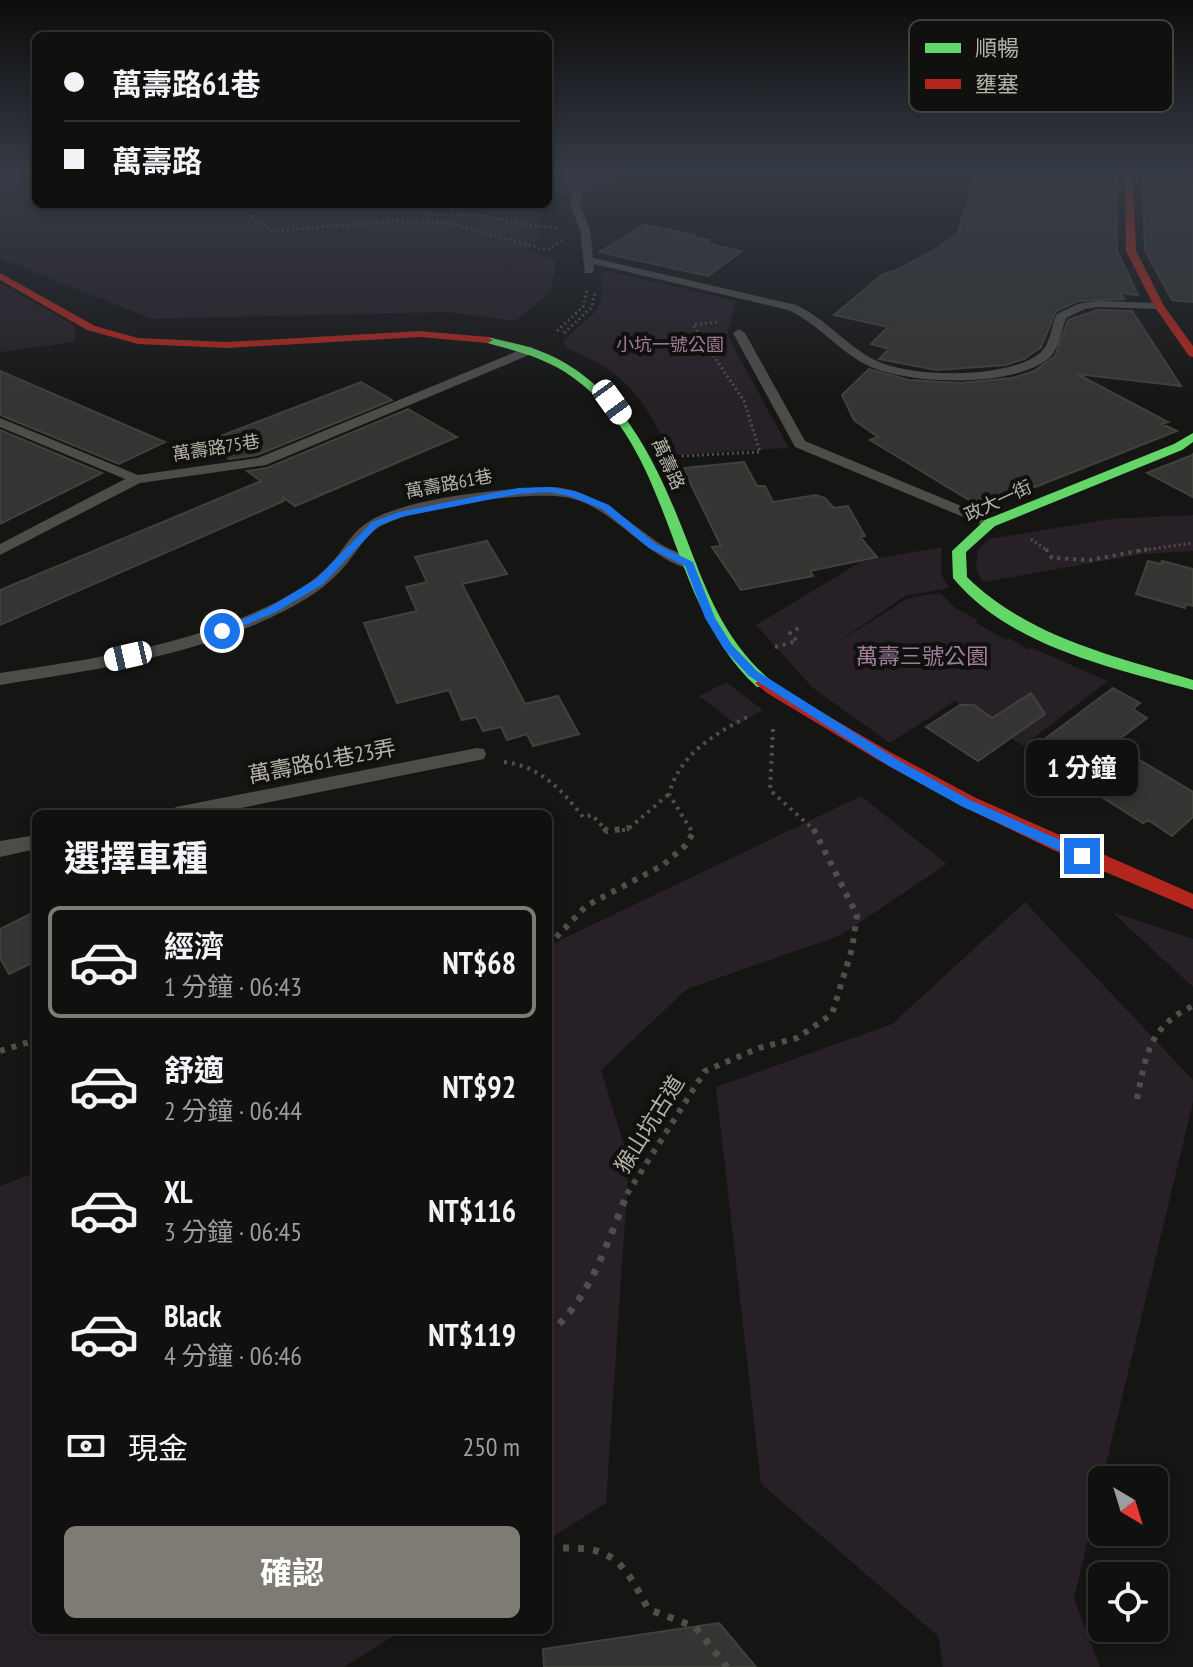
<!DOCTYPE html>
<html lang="zh-TW">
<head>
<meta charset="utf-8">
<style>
  body { margin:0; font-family:"PT Sans Narrow","Noto Sans TC",sans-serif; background:#191918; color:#f1f3f6; height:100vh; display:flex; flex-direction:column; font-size:30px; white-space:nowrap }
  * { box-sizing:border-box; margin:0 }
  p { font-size:26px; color:#9c9d9e }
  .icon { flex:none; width:44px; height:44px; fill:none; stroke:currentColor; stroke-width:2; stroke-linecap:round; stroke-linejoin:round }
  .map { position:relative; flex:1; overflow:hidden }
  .details { position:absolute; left:32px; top:810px; width:520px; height:824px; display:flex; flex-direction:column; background:#10100f; border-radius:12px; box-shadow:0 4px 12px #0003,0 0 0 2px #30302f }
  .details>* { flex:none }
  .guide { position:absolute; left:32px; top:32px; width:520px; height:176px; border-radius:12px; box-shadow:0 4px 12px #0003,0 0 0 2px #30302f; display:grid; align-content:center; height:176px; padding:0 32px; background:#10100f }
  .needle { width:52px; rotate:142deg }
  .fabs { position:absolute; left:1088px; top:1466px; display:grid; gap:16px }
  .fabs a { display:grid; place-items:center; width:80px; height:80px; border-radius:12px; background:#10100f; box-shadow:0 4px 12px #0003,0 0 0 2px #30302f; font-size:40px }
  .end { position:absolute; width:36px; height:36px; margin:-18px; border:10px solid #1a73e8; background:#fff; box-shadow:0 0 0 4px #fff }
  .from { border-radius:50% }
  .bubble { position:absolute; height:56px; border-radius:12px; background:#10100f; box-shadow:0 4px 12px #0003,0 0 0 2px #30302f; font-size:26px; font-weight:700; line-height:56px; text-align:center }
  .car { position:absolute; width:24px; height:48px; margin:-24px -12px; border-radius:10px; box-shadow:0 0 6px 2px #0007; background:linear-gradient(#fff 24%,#345 0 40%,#fff 0 76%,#345 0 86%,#fff 0) }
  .guide b { display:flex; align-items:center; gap:28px; height:76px; font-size:30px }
  .guide b+b { border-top:2px solid #30302f }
  .guide i { width:20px; height:20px; background:#f1f3f6 }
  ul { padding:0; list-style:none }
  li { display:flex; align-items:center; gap:24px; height:112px; margin:0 16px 12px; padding:0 16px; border:4px solid transparent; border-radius:12px }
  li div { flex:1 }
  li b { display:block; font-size:30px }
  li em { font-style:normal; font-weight:700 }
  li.active { border-color:#7d7b73 }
  li>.icon { width:72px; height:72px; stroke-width:1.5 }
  h2 { padding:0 32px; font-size:36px; line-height:96px }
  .pay { display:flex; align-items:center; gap:20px; height:88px; padding:0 32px; font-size:30px }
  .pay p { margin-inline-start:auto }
  .cta { display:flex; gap:16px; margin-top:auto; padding:16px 32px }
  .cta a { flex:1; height:92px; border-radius:12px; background:#7d7b73; color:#fff; font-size:32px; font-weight:700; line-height:92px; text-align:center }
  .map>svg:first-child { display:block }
</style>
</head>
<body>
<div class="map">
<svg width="1193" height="1667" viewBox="0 0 1193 1667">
  <rect width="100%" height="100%" fill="#151514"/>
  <path fill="#272026" d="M0,172H36V204H539L540,238L527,249L556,261L551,292L515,321L448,312L152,319L0,258Z
    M548,172H627L590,194L548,196Z
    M607,271L736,301L727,335L789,448L671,455C642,395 629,376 567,348L563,342C582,318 610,315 600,276Z
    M0,283L74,325L76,330L74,342L0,352Z
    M1193,515V551L1143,554L983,582L976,568L978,550L989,539L1111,519Z
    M942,547L941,574L949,588L905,596L835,644L908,598L940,593L957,609L978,620L975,622L1006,640L1009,638L1029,650L1032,648L1108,681L1023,746L955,701L890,743L813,688L756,625L862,561Z
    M726,682L763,710L737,725L699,696Z
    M861,796L947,864L841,935L687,989L601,1070L629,1161L606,1503L548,1540V946Z
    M1025,902L1193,1080V1102L1074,1598L1100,1667H943L938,1636L761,1484L716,1087L892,1024Z
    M1112,912L1193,939V987Z
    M36,1172V1630H403L344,1667H0V1186Z"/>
  <path fill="#343432" stroke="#41403d" stroke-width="2" d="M976,172H1116L1117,251L1138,295L1120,293L1124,299L1078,301L1056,311L1041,347L1024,359L1006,365L937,370L879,359L889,349L871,344L888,327L834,315L882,275L897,270L938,248L958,233Z
    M1142,172L1193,176V302L1172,300L1145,250Z
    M644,225L695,235L692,237L709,240L705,243L742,251L708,276L600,252Z
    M1097,310L1132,311L1181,386L1077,374L1168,422L1162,424L1177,431L982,508L870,440L878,437L854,420L842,395L869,369L909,380L961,383L1012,378L1034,371L1055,356L1068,320Z
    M0,371L165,442L119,464L0,415Z
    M361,382L392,400L257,455L229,459L205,442Z
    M408,409L457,437L295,506L283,497L284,501L0,625V590L261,481L247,471L267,468Z
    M0,430L102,473L0,524Z
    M1193,454V497L1147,473L1190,456Z
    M744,462L757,486H765L773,502L816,495L825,498L834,508L848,506L865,536L860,537L877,557L810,571L813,576L741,590L712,547L721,546L683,468Z
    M487,541L507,574L462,584L525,704L558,696L579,734L533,746L527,734L507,740L501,727L483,731L476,717L462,720L449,690L397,703L364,623L417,611L406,587L427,582L415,557Z
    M1148,561L1161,564L1162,561L1193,569V606L1186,604L1185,608L1136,594Z
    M1113,688L1140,703L1133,709L1147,718L1113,744L1193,792V817L1172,836L1148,820L1143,823L1092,791L1095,789L1078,779L1092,767L1045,739Z
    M1031,693L1045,714L978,761L926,727L960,705H974L992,718Z
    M36,911V961L9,974L0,958V929Z
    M719,1623L756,1667H544L543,1649Z"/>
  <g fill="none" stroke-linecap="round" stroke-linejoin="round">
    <path stroke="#4f4e4a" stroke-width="3" stroke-dasharray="2 3" stroke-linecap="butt" d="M594,181L611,172
      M264,204L250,217L273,231L396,221L449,223L547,250L563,240
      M426,214L481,215L526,225L559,228
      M557,331L583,307L587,290
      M564,333L592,307L595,292
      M682,456L760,452L744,401L693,325L719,322
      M1031,539L1048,551
      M1139,551L1193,543"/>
    <path stroke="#4f4e4a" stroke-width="4" stroke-dasharray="3 5" stroke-linecap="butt" d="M1046,549L1052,558L1091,560L1148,549
      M775,647L797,641L790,633L802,626
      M773,729L770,790L814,830
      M504,762C540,766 562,790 583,817L592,815L606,830
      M622,830H627L669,794
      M691,830L669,794C680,753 716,733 751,715"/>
    <path stroke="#4f4e4a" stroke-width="6" stroke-dasharray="5 7" stroke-linecap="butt" d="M604,828L607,831L629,828
      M548,946L586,906L663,865L686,845L693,833L690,828
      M0,1051L36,1040
      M1137,1099C1146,1055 1149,1026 1193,1006
      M627,1194L705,1071L759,1048L797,1038L832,1014L852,949L857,915L813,828"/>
    <path stroke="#4f4e4a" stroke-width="7" stroke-dasharray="6 9" stroke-linecap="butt" d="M548,1334C591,1299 607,1242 628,1192
      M548,1549C609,1544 621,1556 648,1609L695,1627L727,1667"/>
    <path fill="#4d4c49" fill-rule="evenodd" d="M578,190L583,193L580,205L590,230L593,258L796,305C827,319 847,347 877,361C914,378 1008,379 1040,353C1051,344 1051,325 1057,314L1078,304L1097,301L1159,303L1165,306L1159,309L1097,307L1085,309L1066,318C1061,331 1060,348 1049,358C1013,388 910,385 869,366C839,352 819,324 788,310L594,264L593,273H585L580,230L570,205L573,193Z
      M739,329L745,333L805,441L995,520V526H985L795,447L733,333Z
      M530,346L536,350L534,353L266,465L140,483L0,555V544L125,479L0,427V418L138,475L258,458Z
      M555,487C598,492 624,519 659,543C671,551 687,554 697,564L689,569C642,556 612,504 564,497C526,491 406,507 375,530C362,540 355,555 344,567C322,593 290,609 259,623C177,659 87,671 0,685V673C90,659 181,647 264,608C290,596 315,582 334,560C344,548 352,533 365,524C403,497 508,488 555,487Z
      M477,748L484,749L486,754L484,759L211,814H166L176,807Z
      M36,835V849L0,857V841Z"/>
    <path fill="#63d668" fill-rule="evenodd" d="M488,337C504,341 520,344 535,349C626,382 661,473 693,556C711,603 730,645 769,679L771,683L769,687H757C663,601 677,444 565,372C540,356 512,350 484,342V338Z
      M1193,433V442L1182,450L995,526L966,552L967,577C1028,637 1113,656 1193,680V690C1112,668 1009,646 953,578L952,551L985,520L1174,444Z"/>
    <path fill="#b3261e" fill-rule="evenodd" d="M1125,172H1133L1136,251L1164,306L1193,346V357L1189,356L1154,306L1126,251Z
      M0,273L95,326L138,338L227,342L420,331L488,337L493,340L488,343L420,337L227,348L138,344L87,330L0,280Z
      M763,678L890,752L976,798L1193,894V909L1051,849L964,807L878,760L767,693L755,683Z"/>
  </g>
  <linearGradient id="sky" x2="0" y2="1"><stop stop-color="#0c0c0b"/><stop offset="0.42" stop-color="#353b45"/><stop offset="1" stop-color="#353b45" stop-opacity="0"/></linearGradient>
  <rect width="1193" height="405" fill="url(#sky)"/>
  <path fill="#1a73e8" d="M549,487L575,491L609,505L656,544L693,562L715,618L732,645L757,671L898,760L970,800L1087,852V859H1077L961,806L889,766L749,676L724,649L705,618L685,566L649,548L602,509L569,496L549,492L518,494L401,517L378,526L323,584L276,612L226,633L217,631L268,608L316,579L372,522L399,512L518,488Z"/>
  <g text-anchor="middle" stroke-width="8" stroke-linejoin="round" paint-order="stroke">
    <g font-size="18" fill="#a07d9b" stroke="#10100f">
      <text x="670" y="351">小坑一號公園</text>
    </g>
    <g font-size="18" fill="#b5b2a6" stroke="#10100f">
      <text transform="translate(216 448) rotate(-9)" y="6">萬壽路75巷</text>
      <text transform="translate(668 464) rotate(66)" y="6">萬壽路</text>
      <text transform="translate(449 484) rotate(-11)" y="6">萬壽路61巷</text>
      <text transform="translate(998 501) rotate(-25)" y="6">政大一街</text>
    </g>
    <g font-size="22" fill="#a07d9b" stroke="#10100f">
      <text x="922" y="664">萬壽三號公園</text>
    </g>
    <g font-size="22" fill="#b5b2a6" stroke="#10100f">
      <text transform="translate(322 761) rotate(-11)" y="8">萬壽路61巷23弄</text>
      <text transform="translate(649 1124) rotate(-58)" y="8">猴山坑古道</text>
    </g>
  </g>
  <rect x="909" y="20" width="264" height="92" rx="12" fill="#10100f" stroke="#42413c" stroke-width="2"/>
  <rect x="925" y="43" width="36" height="10" fill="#63d668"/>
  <rect x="925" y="79" width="36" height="10" fill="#b3261e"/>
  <g font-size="22" fill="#b5b2a6">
    <text x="975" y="56">順暢</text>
    <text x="975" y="92">壅塞</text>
  </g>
</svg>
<div class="fabs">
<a><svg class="needle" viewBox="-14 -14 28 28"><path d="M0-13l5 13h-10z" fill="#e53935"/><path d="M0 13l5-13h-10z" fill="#9c9d9e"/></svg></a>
<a><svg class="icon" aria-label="locate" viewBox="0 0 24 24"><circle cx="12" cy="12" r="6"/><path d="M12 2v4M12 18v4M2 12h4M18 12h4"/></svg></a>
</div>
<i class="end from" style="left:222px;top:631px"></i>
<i class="end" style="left:1082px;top:856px"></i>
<div class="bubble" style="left:1026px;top:740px;width:112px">1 分鐘</div>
<i class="car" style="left:612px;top:402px;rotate:144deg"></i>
<i class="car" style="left:128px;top:656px;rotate:257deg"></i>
<div class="guide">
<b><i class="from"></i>萬壽路61巷</b>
<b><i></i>萬壽路</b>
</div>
<section class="details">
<h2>選擇車種</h2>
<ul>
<li class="active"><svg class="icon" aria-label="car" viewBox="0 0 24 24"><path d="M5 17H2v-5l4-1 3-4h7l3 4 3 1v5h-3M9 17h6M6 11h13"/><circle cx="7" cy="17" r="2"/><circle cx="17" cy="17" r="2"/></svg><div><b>經濟</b><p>1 分鐘 · 06:43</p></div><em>NT$68</em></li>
<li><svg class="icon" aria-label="car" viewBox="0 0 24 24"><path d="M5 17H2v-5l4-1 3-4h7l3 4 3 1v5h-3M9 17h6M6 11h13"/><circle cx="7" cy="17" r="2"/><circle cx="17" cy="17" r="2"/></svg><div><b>舒適</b><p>2 分鐘 · 06:44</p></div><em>NT$92</em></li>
<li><svg class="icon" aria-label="car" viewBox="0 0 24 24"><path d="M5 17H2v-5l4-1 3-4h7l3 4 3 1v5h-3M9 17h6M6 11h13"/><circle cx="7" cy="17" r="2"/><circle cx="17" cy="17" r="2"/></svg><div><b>XL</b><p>3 分鐘 · 06:45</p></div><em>NT$116</em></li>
<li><svg class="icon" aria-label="car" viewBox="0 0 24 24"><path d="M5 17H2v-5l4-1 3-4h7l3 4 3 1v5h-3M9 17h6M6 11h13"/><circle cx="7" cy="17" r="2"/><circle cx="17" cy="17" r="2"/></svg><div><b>Black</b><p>4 分鐘 · 06:46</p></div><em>NT$119</em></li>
</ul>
<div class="pay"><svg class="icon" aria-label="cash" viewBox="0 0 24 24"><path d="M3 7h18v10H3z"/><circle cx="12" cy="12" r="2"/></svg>現金<p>250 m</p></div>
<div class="cta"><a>確認</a></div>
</section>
</div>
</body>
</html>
